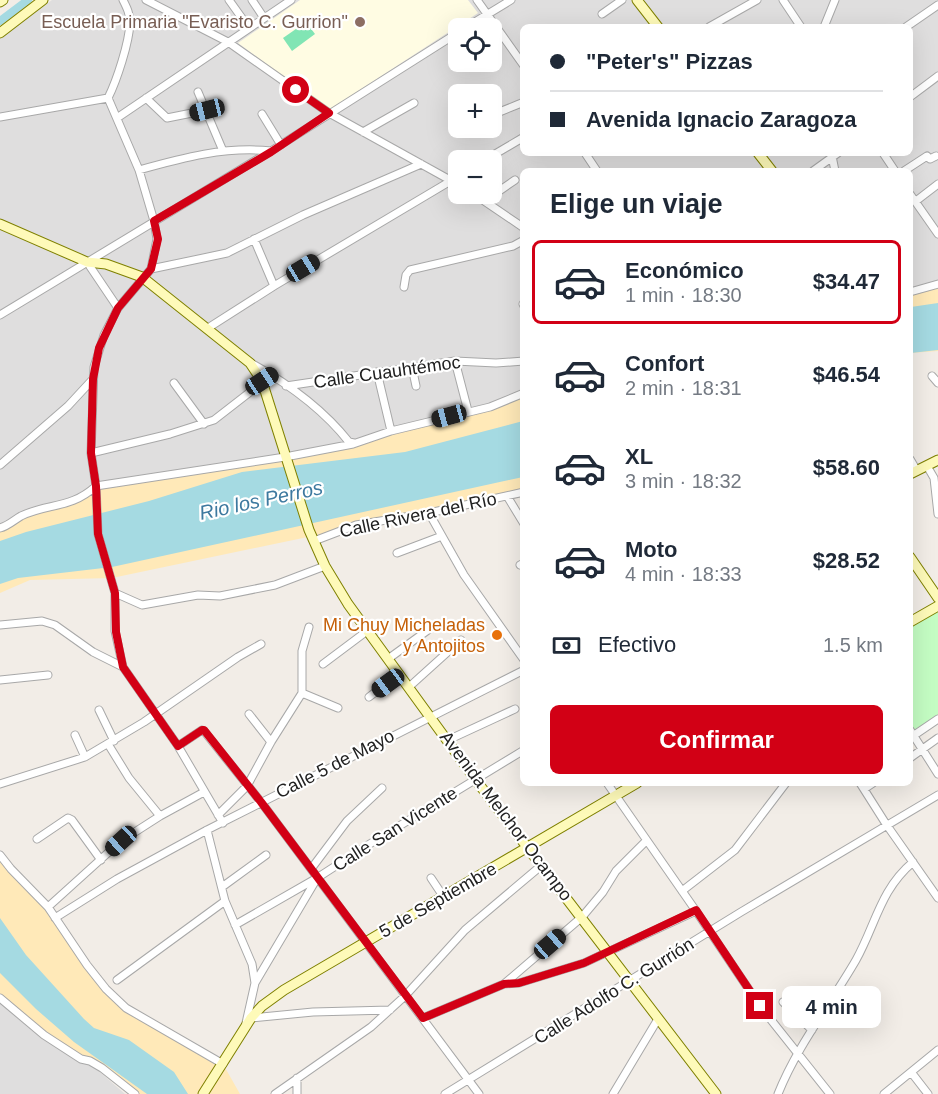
<!DOCTYPE html>
<html lang="es">
<head>
<meta charset="utf-8">
<style>
  body { margin:0; font-family:Arial,sans-serif; background:#f2f2f3; color:#1f2937; height:100vh; display:flex; flex-direction:column; font-size:22px; white-space:nowrap }
  * { box-sizing:border-box; margin:0 }
  p { font-size:20px; color:#747a83 }
  .icon { flex:none; width:33px; height:33px; fill:none; stroke:currentColor; stroke-width:2; stroke-linecap:round; stroke-linejoin:round }
  .map { position:relative; flex:1; overflow:hidden }
  .side { position:absolute; left:520px; top:168px; width:393px; height:618px; display:flex; flex-direction:column; background:#fff; border-radius:9px; box-shadow:0 6px 24px #0002 }
  .side>* { flex:none }
  .guide { position:absolute; left:520px; top:24px; width:393px; height:132px; border-radius:9px; box-shadow:0 6px 24px #0002; display:grid; align-content:center; height:132px; padding:0 30px; background:#fff }
  .buttons { position:absolute; left:448px; top:18px; display:grid; gap:12px }
  .buttons a { display:grid; place-items:center; width:54px; height:54px; border-radius:9px; background:#fff; box-shadow:0 6px 24px #0002; font-size:30px }
  .end { position:absolute; width:27px; height:27px; margin:-14px; border:8px solid #d20015; background:#fff; box-shadow:0 0 0 3px #fff }
  .from { border-radius:50% }
  .bubble { position:absolute; height:42px; border-radius:9px; background:#fff; box-shadow:0 6px 24px #0002; font-size:20px; font-weight:800; line-height:42px; text-align:center }
  .car { position:absolute; width:18px; height:36px; margin:-18px -9px; border-radius:8px; box-shadow:0 0 4px 2px #0007; background:linear-gradient(#222 24%,#8ab4d8 0 40%,#222 0 76%,#8ab4d8 0 86%,#222 0) }
  .guide b { display:flex; align-items:center; gap:21px; height:57px; font-size:22px }
  .guide b+b { border-top:2px solid #e0e1e3 }
  .guide i { width:15px; height:15px; background:#1f2937 }
  ul { padding:0; list-style:none }
  li { display:flex; align-items:center; gap:18px; height:84px; margin:0 12px 9px; padding:0 18px; border:3px solid transparent; border-radius:9px }
  li div { flex:1 }
  li b { display:block; font-size:22px }
  li em { font-style:normal; font-weight:800 }
  li.active { border-color:#d20015 }
  li>.icon { width:54px; height:54px; stroke-width:1.5 }
  h2 { padding:0 30px; font-size:27px; line-height:72px }
  .pay { display:flex; align-items:center; gap:15px; height:66px; padding:0 30px; font-size:22px }
  .pay p { margin-inline-start:auto }
  .cta { display:flex; gap:12px; margin-top:auto; padding:12px 30px }
  .cta a { flex:1; height:69px; border-radius:9px; background:#d20015; color:#fff; font-size:24px; font-weight:800; line-height:69px; text-align:center }
  .map>svg:first-child { display:block }
</style>
</head>
<body>
<div class="map">
<svg width="938" height="1094" viewBox="0 0 938 1094">
  <rect width="100%" height="100%" fill="#f2ede7"/>
  <path fill="#dfdede" fill-rule="evenodd" d="M52,0H938V289L911,299L910,171H524L523,398L373,434L0,537V38ZM524,27H910V153H524ZM459,28H492V62H459ZM459,94H492V128H459ZM459,160H492V194H459Z
    M0,984L62,1039L125,1094H0Z"/>
  <path fill="#fffce3" d="M300,0H468L478,13L329,110L238,43Z"/>
  <path fill="#ffe9b8" d="M938,284V351L911,353V292Z
    M523,393V492L112,578L30,580L0,593V528L22,516L71,502L96,486L285,457L468,411Z
    M0,855L48,907L66,937L126,1008L223,1064L240,1094H135L118,1079L81,1059L0,998Z"/>
  <path fill="#c4fdc3" d="M938,606V720L911,738V622Z"/>
  <path fill="#81e5b4" d="M306,22L315,34L292,51L283,38Z"/>
  <path fill="#a5dae2" d="M938,303V350L911,353V307Z
    M523,421V477L112,567L18,578L0,584V541L26,532L149,501L242,472L405,452Z
    M0,918L26,955L84,1019L94,1028L129,1040L174,1072L188,1094H147L74,1042L36,1009L0,973Z"/>
  <g fill="none" stroke-linecap="round" stroke-linejoin="round">
    <path stroke="#a5dae2" stroke-width="8" d="M0,21L28,0"/>
    <defs>
      <path id="street" d="M146,0L228,42L329,113L459,185
        M229,0L249,28
        M252,0L264,18
        M477,0L524,66
        M783,0L801,27
        M602,14L622,0
        M709,27L757,0
        M824,27L835,0
        M906,27L938,5
        M465,28L511,0
        M198,92L223,151
        M910,97L938,76
        M108,98L139,170L154,221L157,239L151,269L118,308L104,335L94,367L91,453L96,486L98,534L115,593V631L123,667L178,746L223,823
        M146,98L167,118L207,110
        M262,114L281,145
        M492,115L524,102
        M0,117L108,98C117,80 129,43 130,23C130,14 127,8 123,0
        M117,118L291,0
        M363,132L414,103
        M585,153L597,171
        M883,153L895,171
        M832,156L835,171
        M485,160L524,137
        M139,170C182,158 226,146 271,151
        M813,171L838,153
        M904,171L927,156L930,159L936,156
        M474,194L524,228
        M910,194L938,234
        M486,200L515,180
        M916,201L938,184
        M254,239L274,286
        M87,262L118,308
        M151,269L227,253L303,215L421,164
        M404,287L406,275L410,270L513,246L524,240
        M910,292L938,284
        M523,304L524,306
        M0,315L271,151L459,32
        M208,328L274,286L459,176
        M455,361L468,411
        M251,363C287,383 323,409 349,442L354,443
        M412,367L416,386
        M377,372L391,431
        M932,376L938,383
        M174,383L204,424
        M286,386L455,361L496,363L524,361
        M91,453L170,434L214,420L272,375
        M910,459L917,471
        M0,465L68,406L93,379
        M927,466L934,478L938,514
        M507,496L524,524
        M429,513L464,575L524,660
        M0,528C8,526 14,520 21,516C48,503 71,509 96,486L285,457L353,444L391,431L490,407L524,393
        M314,541L356,525L429,513L524,492
        M397,553L442,536
        M520,565L524,563
        M115,593L142,605L198,595L220,596L275,585L325,566
        M0,625L42,621L55,625L93,652L123,667
        M388,659L428,630
        M323,664L367,631
        M0,680L48,675
        M409,687L461,640
        M302,693L338,708
        M369,697L399,674
        M99,710L114,741
        M249,714L271,742
        M910,730L938,774
        M75,735L85,757
        M910,738L938,719
        M448,740L515,709
        M108,744L129,778L160,816
        M178,746L202,730L204,731L261,802L479,1094
        M910,758L938,738
        M607,783L696,911L760,1006L830,1094
        M860,783L886,824L938,898
        M0,784L85,757L144,722L238,657L261,644
        M864,789L873,783
        M218,815L247,786L271,742L302,693V651L309,627
        M207,830L225,901L252,964L255,983L246,1023
        M37,839L68,818L72,820L101,860
        M0,855L11,869L48,907L87,965L106,989L126,1008L223,1064
        M311,869L347,821L382,788
        M431,878L443,896
        M222,887L266,855
        M682,891L735,850L786,783
        M48,907L121,841L160,816L204,792
        M55,918L117,879L207,830L524,670
        M235,925L317,878L368,845L524,750
        M117,980L225,901
        M255,983L316,880
        M504,984L582,917L603,892L616,871L646,841
        M0,998L44,1035L81,1059L90,1061L102,1068L135,1094
        M783,1002L812,1030
        M251,1018L313,1012L390,1010
        M423,1018L504,984L519,983L584,963L696,911
        M911,1072L928,1094
        M275,1094L371,1027L405,996L465,930L542,865
        M297,1094V1078
        M445,1094L741,912L938,795
        M613,1094L658,1019
        M778,1094C797,1046 830,1005 856,960C876,924 880,890 913,862
        M884,1094L938,1050"/>
      <path id="secondary" d="M637,0L658,27
        M0,2L3,0
        M0,33L43,0
        M758,153L772,171
        M0,224L87,262L106,264L142,277L250,363L262,381L309,530L325,566L348,604L475,779L716,1094
        M910,474L938,460
        M910,557L938,598
        M910,622L938,606
        M203,1094L251,1018L262,1006L284,990L637,783"/>
    </defs>
    <use href="#street" stroke="#a8a8a8" stroke-width="9"/>
    <use href="#secondary" stroke="#7f8000" stroke-width="11"/>
    <use href="#street" stroke="#fff" stroke-width="7"/>
    <use href="#secondary" stroke="#fefab9" stroke-width="9"/>
  </g>
  <g fill="none" stroke-linecap="round" stroke-linejoin="round">
    <path stroke="#d20015" stroke-width="8" d="M296,90L329,113L271,152L154,221L158,239L151,269L118,308L99,348L93,379L91,453L96,486L98,534L115,593L116,632L123,667L178,746L202,730H204L261,802L423,1018L504,984L519,983L584,963L696,910L760,1006"/>
  </g>
  <circle fill="#8d6e63" stroke="#fff" stroke-width="2" cx="360" cy="22" r="6"/>
  <circle fill="#e8710a" stroke="#fff" stroke-width="2" cx="497" cy="635" r="6"/>
  <g text-anchor="middle" stroke-width="4.5" stroke-linejoin="round" paint-order="stroke">
    <g font-size="18" fill="#785e54" stroke="#fff" text-anchor="end">
      <text x="348" y="28">Escuela Primaria "Evaristo C. Gurrion"</text>
    </g>
    <g font-size="18" fill="#212121" stroke="#fff">
      <text transform="translate(387 372) rotate(-8)" y="6">Calle Cuauhtémoc</text>
      <text transform="translate(418 515) rotate(-12)" y="6">Calle Rivera del Río</text>
      <text transform="translate(335 764) rotate(-27)" y="6">Calle 5 de Mayo</text>
      <text transform="translate(506 816) rotate(53)" y="6">Avenida Melchor Ocampo</text>
      <text transform="translate(395 829) rotate(-32)" y="6">Calle San Vicente</text>
      <text transform="translate(438 900) rotate(-30)" y="6">5 de Septiembre</text>
      <text transform="translate(614 991) rotate(-32)" y="6">Calle Adolfo C. Gurrión</text>
    </g>
    <g font-size="18" fill="#c56008" stroke="#fff" text-anchor="end">
      <text x="485" y="631">Mi Chuy Micheladas<tspan x="485" dy="21">y Antojitos</tspan></text>
    </g>
    <g font-size="20" font-style="italic" fill="#3d799f" stroke="#fff">
      <text transform="translate(261 500) rotate(-12)" y="7">Rio los Perros</text>
    </g>
  </g>
</svg>
<div class="buttons">
<a><svg class="icon" aria-label="locate" viewBox="0 0 24 24"><circle cx="12" cy="12" r="6"/><path d="M12 2v4M12 18v4M2 12h4M18 12h4"/></svg></a>
<a>+</a>
<a>−</a>
</div>
<i class="end from" style="left:296px;top:90px"></i>
<i class="end" style="left:760px;top:1006px"></i>
<div class="bubble" style="left:782px;top:986px;width:99px">4 min</div>
<i class="car" style="left:207px;top:110px;rotate:256deg"></i>
<i class="car" style="left:303px;top:268px;rotate:59deg"></i>
<i class="car" style="left:262px;top:381px;rotate:57deg"></i>
<i class="car" style="left:449px;top:416px;rotate:255deg"></i>
<i class="car" style="left:388px;top:683px;rotate:234deg"></i>
<i class="car" style="left:121px;top:841px;rotate:228deg"></i>
<i class="car" style="left:550px;top:944px;rotate:49deg"></i>
<div class="guide">
<b><i class="from"></i>&quot;Peter's&quot; Pizzas</b>
<b><i></i>Avenida Ignacio Zaragoza</b>
</div>
<section class="side">
<h2>Elige un viaje</h2>
<ul>
<li class="active"><svg class="icon" aria-label="car" viewBox="0 0 24 24"><path d="M5 17H2v-5l4-1 3-4h7l3 4 3 1v5h-3M9 17h6M6 11h13"/><circle cx="7" cy="17" r="2"/><circle cx="17" cy="17" r="2"/></svg><div><b>Económico</b><p>1 min · 18:30</p></div><em>$34.47</em></li>
<li><svg class="icon" aria-label="car" viewBox="0 0 24 24"><path d="M5 17H2v-5l4-1 3-4h7l3 4 3 1v5h-3M9 17h6M6 11h13"/><circle cx="7" cy="17" r="2"/><circle cx="17" cy="17" r="2"/></svg><div><b>Confort</b><p>2 min · 18:31</p></div><em>$46.54</em></li>
<li><svg class="icon" aria-label="car" viewBox="0 0 24 24"><path d="M5 17H2v-5l4-1 3-4h7l3 4 3 1v5h-3M9 17h6M6 11h13"/><circle cx="7" cy="17" r="2"/><circle cx="17" cy="17" r="2"/></svg><div><b>XL</b><p>3 min · 18:32</p></div><em>$58.60</em></li>
<li><svg class="icon" aria-label="car" viewBox="0 0 24 24"><path d="M5 17H2v-5l4-1 3-4h7l3 4 3 1v5h-3M9 17h6M6 11h13"/><circle cx="7" cy="17" r="2"/><circle cx="17" cy="17" r="2"/></svg><div><b>Moto</b><p>4 min · 18:33</p></div><em>$28.52</em></li>
</ul>
<div class="pay"><svg class="icon" aria-label="cash" viewBox="0 0 24 24"><path d="M3 7h18v10H3z"/><circle cx="12" cy="12" r="2"/></svg>Efectivo<p>1.5 km</p></div>
<div class="cta"><a>Confirmar</a></div>
</section>
</div>
</body>
</html>
